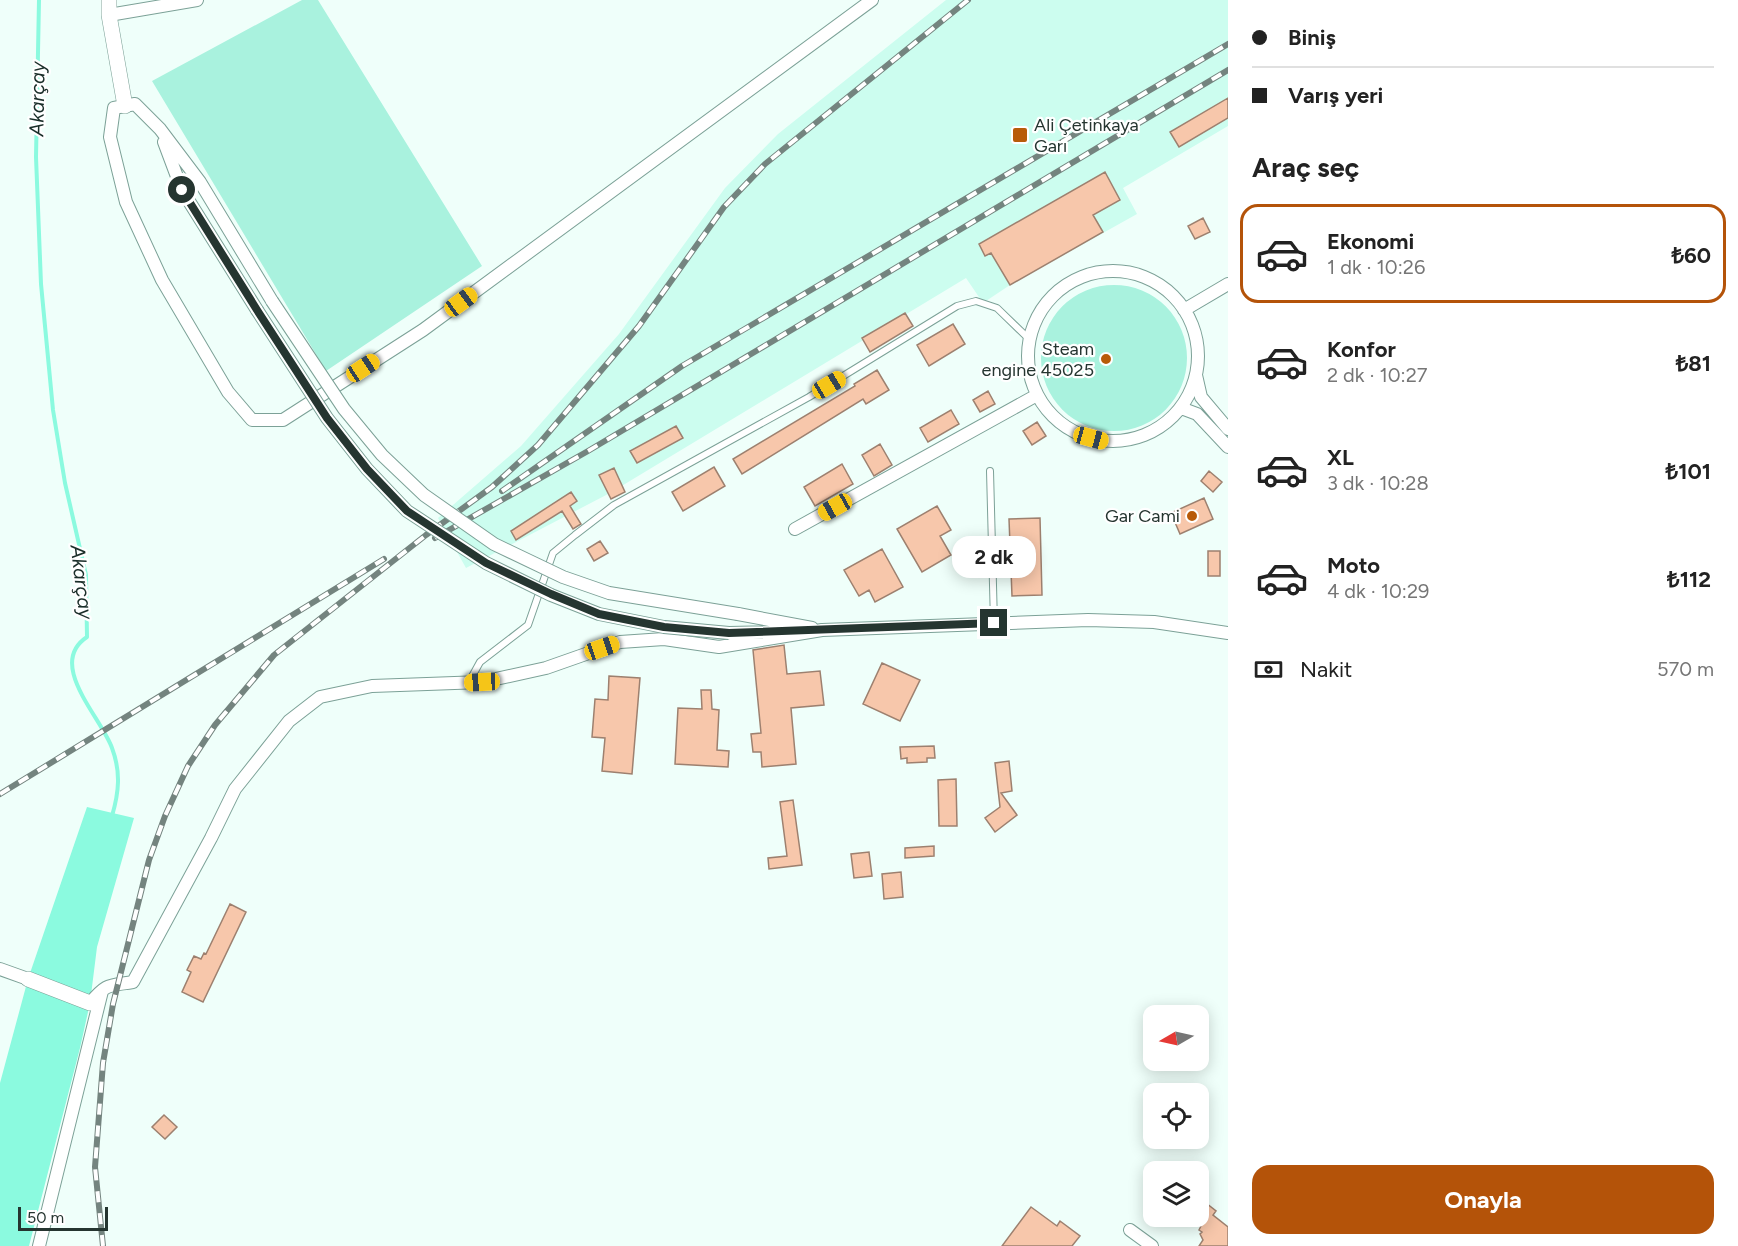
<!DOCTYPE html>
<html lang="tr">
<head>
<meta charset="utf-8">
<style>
  body { margin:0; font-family:Figtree,sans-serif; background:#f2f2f2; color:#222; height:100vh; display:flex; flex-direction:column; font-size:22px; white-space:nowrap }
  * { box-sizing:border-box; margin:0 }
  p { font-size:20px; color:#767676 }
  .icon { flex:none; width:33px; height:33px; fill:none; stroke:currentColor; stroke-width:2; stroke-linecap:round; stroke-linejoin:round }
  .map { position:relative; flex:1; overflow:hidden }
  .side { display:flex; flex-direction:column; background:#fff; width:510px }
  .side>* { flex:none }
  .banner { display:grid; align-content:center; height:132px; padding:0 24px; background:#fff }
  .needle { width:39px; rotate:261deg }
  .buttons { position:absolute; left:1143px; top:1005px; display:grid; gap:12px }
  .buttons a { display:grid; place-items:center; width:66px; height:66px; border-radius:12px; background:#fff; box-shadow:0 3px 15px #0003; font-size:30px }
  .scale { position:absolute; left:18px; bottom:15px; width:90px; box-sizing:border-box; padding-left:6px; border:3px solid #253530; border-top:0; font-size:16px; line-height:21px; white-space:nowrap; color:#253530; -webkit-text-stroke:4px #fff; paint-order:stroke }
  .end { position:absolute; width:27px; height:27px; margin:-14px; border:8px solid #253530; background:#fff; box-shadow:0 0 0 3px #fff }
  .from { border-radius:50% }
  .bubble { position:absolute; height:42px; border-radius:18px; background:#fff; box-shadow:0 3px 15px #0003; font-size:20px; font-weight:700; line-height:42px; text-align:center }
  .car { position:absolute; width:18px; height:36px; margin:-18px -9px; border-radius:8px; box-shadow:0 0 4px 2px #0007; background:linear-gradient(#f5c518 24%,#345 0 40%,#f5c518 0 76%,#345 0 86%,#f5c518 0) }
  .banner b { display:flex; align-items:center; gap:21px; height:57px; font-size:22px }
  .banner b+b { border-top:2px solid #e0e0e0 }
  .banner i { width:15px; height:15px; background:#222 }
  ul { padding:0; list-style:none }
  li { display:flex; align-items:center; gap:18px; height:99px; margin:0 12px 9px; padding:0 12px; border:3px solid transparent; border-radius:18px }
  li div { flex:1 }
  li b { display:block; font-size:22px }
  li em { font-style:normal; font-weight:700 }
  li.selected { border-color:#b45309 }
  li>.icon { width:54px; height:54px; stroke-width:1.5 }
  h2 { padding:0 24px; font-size:27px; line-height:72px }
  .pay { display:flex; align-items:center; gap:15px; height:66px; padding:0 24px; font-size:22px }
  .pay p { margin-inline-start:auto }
  .cta { display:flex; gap:12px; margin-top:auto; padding:12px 24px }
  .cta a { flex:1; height:69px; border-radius:18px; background:#b45309; color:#fff; font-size:24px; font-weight:700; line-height:69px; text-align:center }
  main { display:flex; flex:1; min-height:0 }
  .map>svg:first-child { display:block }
</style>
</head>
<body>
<main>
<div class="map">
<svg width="1228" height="1246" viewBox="0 0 1228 1246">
  <rect width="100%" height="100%" fill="#effffa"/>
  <path fill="#ccfdef" d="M946,0H1228V126L1123,188L1137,214L1010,285L983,303L966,278L610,493L466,568L438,518L521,446L619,334L725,188L778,134Z"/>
  <path fill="#a9f2de" d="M302,0H318L482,266L326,371L152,81Z
    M1041 358a73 73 0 1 1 146 0a73 73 0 1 1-146 0Z"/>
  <path fill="#8bfadf" d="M87,807L134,818L97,947L90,1003L80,1048L29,1246H0V1083L28,979Z"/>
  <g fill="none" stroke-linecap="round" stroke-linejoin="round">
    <path stroke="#8bfadf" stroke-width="4" d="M39,0L36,157L41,284L53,410L65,483L86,575L87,637C46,664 101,717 112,748C121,772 119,792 112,816"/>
  </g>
  <path fill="#f7c7ab" stroke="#9d806f" stroke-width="1.5" d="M1228,98V118L1179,147L1170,132Z
    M1105,172L1120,200L1093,215L1103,232L1010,285L991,253L985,256L979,244Z
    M1203,218L1210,232L1195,239L1188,226Z
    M905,313L913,326L870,352L862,338Z
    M953,324L965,344L929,366L917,345Z
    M877,370L889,390L866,404L863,399L742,474L733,459L855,386L854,384Z
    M988,391L995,404L980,412L973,400Z
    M951,410L959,424L928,442L920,428Z
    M1037,422L1046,436L1032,445L1023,431Z
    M676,426L683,438L637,463L630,451Z
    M880,444L892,465L874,476L862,455Z
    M842,464L853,484L815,506L804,487Z
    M714,467L725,486L683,511L672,492Z
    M614,468L625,492L611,499L599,475Z
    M1209,471L1222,482L1213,492L1201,481Z
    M571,492L577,501L570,506L581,524L573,529L562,511L516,540L511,531Z
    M1204,498L1213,519L1180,534L1171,513Z
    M937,506L951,530L940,536L951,555L922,572L897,529Z
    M1040,518L1042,595L1012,596L1009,519Z
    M600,541L608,553L594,561L587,549Z
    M882,549L903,587L875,602L869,590L859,596L844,570Z
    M1208,551H1220V576H1208Z
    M784,645L787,674L820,671L824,705L791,708L796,764L762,767L761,752H753L751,734L761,733L753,650Z
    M882,663L920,680L900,721L863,704Z
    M609,676L640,678L632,774L602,771L605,738L592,737L595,699L608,700Z
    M701,690H711L712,709L719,710L717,750L729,751L728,767L675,764L678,708L702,709Z
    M934,746L935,758H927V762L907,763V758L901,759L900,747Z
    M1009,761L1012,791L1001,793L1017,815L995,832L985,818L1000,807L995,763Z
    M956,779L957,826H939L938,780Z
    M793,800L802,865L769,869L768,858L787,856L780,802Z
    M934,846V856L905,858V848Z
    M869,852L872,876L854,878L851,854Z
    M901,872L903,897L884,899L882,874Z
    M230,904L246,912L203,1002L182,992L191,972L187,970L194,956L201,959L204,953L206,954Z
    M164,1115L177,1127L165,1139L152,1127Z
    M1206,1203L1216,1211L1213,1215L1228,1227V1246H1199L1203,1240L1200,1234L1202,1232L1199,1230L1201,1226L1199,1224L1201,1222L1198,1220V1213Z
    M1031,1207L1057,1226L1060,1221L1080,1236L1072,1246H1002Z"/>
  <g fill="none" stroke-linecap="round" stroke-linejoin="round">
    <defs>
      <path id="service" d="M990,471L994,623
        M469,682L480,662L528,625L553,553L575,535L614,505L809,397L957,306L976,301L997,308L1028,338"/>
      <path id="minor" d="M109,15L197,0
        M164,142L182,190L257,310
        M1028 356a85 85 0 1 1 170 0a85 85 0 1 1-170 0Z
        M272,301L200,182L160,129L135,104L114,108L110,137L126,202L162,280L228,392L252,420H283L423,330L872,0
        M1184,310L1228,284
        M1196,375L1201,397L1228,429
        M1181,408L1197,414L1228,447
        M795,529L1037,395
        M738,614L812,628
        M729,633L773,632
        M0,969L28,979
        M90,1003C107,983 108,986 133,982L211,838L235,789L289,721L320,697L372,686L482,682L546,668L620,642L664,639L719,647L822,630L1088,620L1154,622L1228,633
        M1130,1230L1152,1246
        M39,1246L102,991"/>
      <path id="tertiary" d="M109,0V15L125,106
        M28,979L90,1003"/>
    </defs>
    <use href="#service" stroke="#7ca197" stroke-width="8"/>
    <use href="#minor" stroke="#7ca197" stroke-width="14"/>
    <use href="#tertiary" stroke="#7ca197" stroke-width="16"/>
    <use href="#service" stroke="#fff" stroke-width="6"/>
    <use href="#minor" stroke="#fff" stroke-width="12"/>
    <use href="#tertiary" stroke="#fff" stroke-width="15"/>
    <defs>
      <path id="rail" d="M502,491L682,366L1228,44
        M435,538L588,451L1228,70
        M0,794L384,559
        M103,1246L95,1167L103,1063L113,1004L149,860L165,816L188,766L215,725L274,655L426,535L492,487L538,445L639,326L724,207L765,164L968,0"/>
    </defs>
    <use href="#rail" stroke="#74847f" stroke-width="6"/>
    <use href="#rail" stroke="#fff" stroke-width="4" stroke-dasharray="11" stroke-linecap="butt"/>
    <defs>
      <path id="minor-bridge" d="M272,301L344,409L382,455L424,495L494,544L563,577L609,593L738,614
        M257,310L327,418L367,469L407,511L486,563L551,595L599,614L664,627L729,633"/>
    </defs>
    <use href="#minor-bridge" stroke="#7ca197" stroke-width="14" stroke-linecap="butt"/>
    <use href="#minor-bridge" stroke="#fff" stroke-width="12"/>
  </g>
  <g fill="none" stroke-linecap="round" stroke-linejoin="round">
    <path stroke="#253530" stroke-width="8" d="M182,190L257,310L327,418L367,469L407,511L486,563L551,594L599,614L664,627L729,633L994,623"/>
  </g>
  <g fill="#b85b09" stroke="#fff" stroke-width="2">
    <rect x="1012" y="127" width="16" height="16" rx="3"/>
    <circle cx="1106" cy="359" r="6"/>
    <circle cx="1192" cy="516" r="6"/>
  </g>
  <g text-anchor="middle" stroke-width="4.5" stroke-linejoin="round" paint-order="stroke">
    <g font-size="18" fill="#253530" stroke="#fff" text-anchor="end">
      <text x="1034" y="131" text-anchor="start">Ali Çetinkaya<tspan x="1034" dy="21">Garı</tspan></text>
      <text x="1094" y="355">Steam<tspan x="1094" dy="21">engine 45025</tspan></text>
      <text x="1180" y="522">Gar Cami</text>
    </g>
    <g font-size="20" font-style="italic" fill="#1a2e29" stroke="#fff">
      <text transform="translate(37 99) rotate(-89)" y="7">Akarçay</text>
      <text transform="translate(82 582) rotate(83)" y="7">Akarçay</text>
    </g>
  </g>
</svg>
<div class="buttons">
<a><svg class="needle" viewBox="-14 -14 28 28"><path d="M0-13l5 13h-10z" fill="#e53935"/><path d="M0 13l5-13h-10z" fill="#767676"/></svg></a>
<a><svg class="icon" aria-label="locate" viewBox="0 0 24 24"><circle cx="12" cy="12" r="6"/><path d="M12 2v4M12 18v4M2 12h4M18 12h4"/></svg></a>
<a><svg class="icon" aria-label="layers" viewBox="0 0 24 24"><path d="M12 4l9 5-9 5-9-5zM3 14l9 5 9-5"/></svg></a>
</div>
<div class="scale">50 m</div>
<i class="end from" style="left:182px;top:190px"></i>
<i class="end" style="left:994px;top:623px"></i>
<div class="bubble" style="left:952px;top:536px;width:84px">2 dk</div>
<i class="car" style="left:461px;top:302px;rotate:54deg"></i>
<i class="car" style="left:363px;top:368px;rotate:57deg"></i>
<i class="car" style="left:829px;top:385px;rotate:59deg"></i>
<i class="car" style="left:1091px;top:438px;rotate:105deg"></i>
<i class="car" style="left:835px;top:507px;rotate:241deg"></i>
<i class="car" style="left:602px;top:648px;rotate:71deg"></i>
<i class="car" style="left:482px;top:682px;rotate:267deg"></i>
</div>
<section class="side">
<div class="banner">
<b><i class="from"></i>Biniş</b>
<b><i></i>Varış yeri</b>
</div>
<h2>Araç seç</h2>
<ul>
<li class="selected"><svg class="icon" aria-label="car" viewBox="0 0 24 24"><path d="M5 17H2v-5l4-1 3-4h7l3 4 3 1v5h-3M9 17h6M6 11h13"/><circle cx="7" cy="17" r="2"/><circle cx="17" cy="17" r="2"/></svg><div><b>Ekonomi</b><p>1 dk · 10:26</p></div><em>₺60</em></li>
<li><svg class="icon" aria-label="car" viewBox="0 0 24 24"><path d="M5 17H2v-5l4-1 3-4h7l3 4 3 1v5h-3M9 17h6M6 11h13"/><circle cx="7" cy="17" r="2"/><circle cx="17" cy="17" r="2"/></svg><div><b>Konfor</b><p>2 dk · 10:27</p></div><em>₺81</em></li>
<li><svg class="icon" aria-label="car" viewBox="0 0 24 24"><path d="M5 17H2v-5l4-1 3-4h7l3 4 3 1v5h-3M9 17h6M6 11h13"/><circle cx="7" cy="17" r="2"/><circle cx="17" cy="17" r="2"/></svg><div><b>XL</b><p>3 dk · 10:28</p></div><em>₺101</em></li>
<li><svg class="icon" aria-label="car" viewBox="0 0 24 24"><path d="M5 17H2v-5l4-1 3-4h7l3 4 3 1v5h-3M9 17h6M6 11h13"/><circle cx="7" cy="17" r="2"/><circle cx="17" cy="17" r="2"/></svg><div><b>Moto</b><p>4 dk · 10:29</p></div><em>₺112</em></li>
</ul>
<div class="pay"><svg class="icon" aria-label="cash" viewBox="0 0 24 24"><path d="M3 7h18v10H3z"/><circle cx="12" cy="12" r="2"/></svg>Nakit<p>570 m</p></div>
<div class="cta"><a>Onayla</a></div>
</section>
</main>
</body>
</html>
